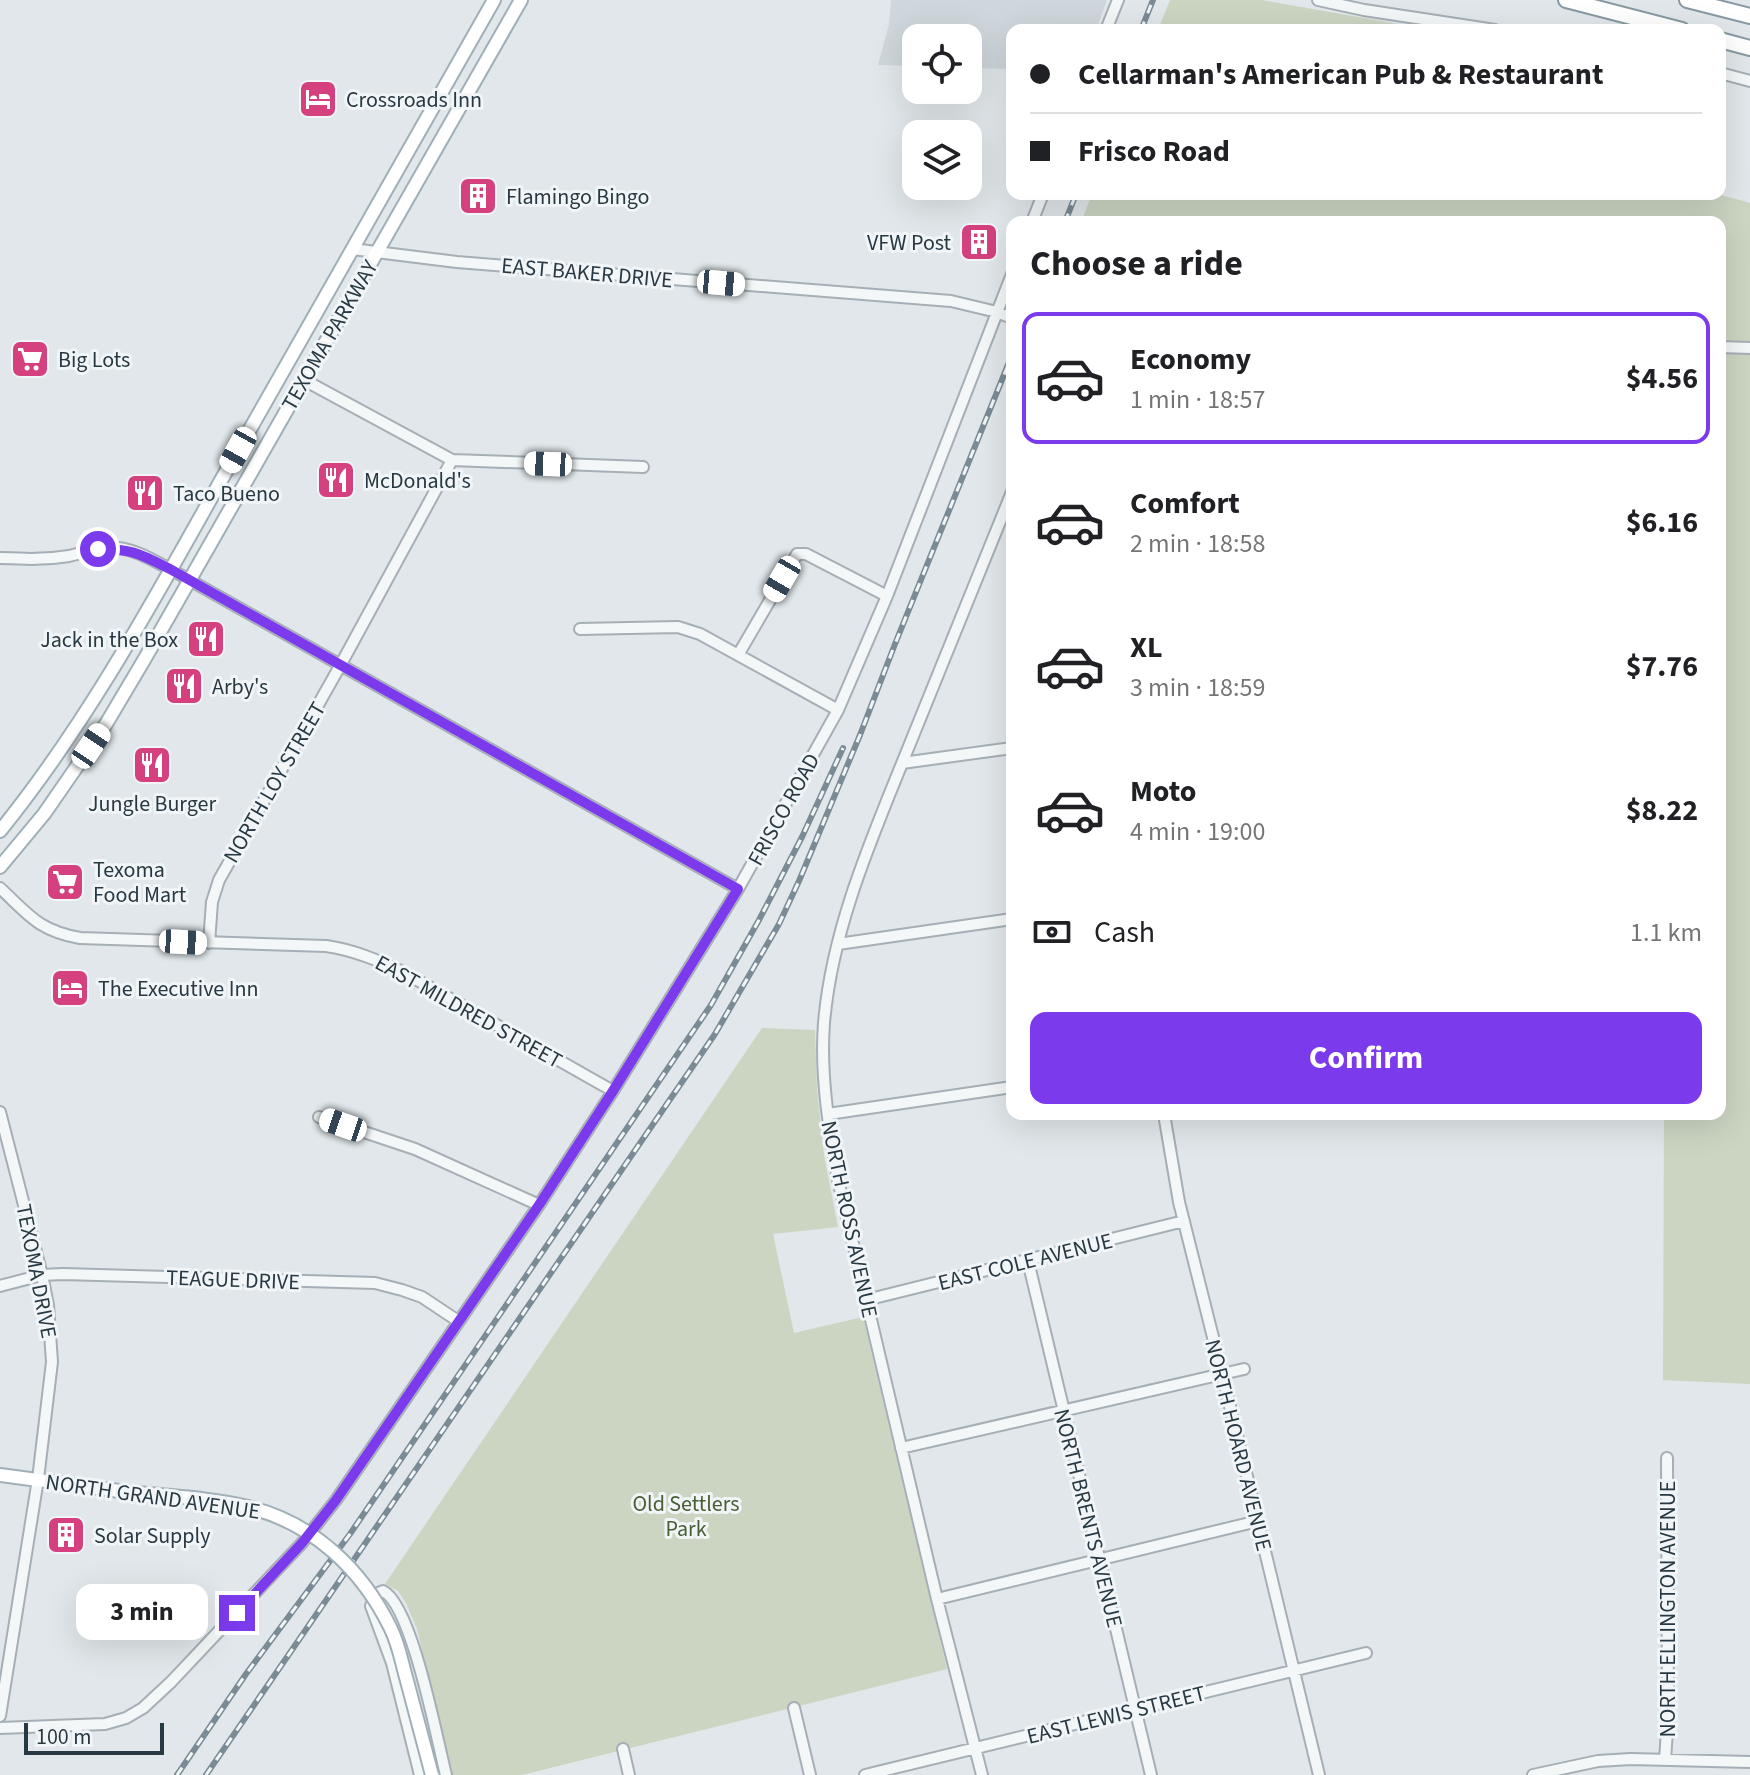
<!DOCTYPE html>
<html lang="en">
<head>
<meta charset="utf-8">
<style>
  body { margin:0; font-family:"Source Sans 3",sans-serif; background:#f6f6f6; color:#202124; height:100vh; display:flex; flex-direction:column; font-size:30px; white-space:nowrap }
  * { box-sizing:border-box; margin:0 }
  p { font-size:26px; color:#757577 }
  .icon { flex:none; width:44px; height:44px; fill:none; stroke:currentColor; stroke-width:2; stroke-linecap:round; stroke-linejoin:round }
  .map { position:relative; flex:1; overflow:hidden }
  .details { position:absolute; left:1006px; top:216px; width:720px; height:904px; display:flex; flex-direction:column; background:#fff; border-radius:16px; box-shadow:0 8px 32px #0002 }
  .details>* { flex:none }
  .hud { position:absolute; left:1006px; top:24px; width:720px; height:176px; border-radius:16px; box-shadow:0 8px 32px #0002; display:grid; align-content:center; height:176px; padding:0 24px; background:#fff }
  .tools { position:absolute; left:902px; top:24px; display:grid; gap:16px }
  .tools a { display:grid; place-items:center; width:80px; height:80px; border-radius:16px; background:#fff; box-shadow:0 8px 32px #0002; font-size:40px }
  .scale { position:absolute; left:24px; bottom:20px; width:140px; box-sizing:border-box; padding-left:8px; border:4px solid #283943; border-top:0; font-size:22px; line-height:28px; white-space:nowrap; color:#283943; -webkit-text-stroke:6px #f1f5f7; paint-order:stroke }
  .end { position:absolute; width:36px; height:36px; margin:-18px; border:10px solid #7c3aed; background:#fff; box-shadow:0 0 0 4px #fff }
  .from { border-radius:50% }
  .bubble { position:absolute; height:56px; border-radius:16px; background:#fff; box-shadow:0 8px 32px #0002; font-size:26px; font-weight:700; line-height:56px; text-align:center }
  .car { position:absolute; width:24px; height:48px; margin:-24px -12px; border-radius:10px; box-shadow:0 0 6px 2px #0007; background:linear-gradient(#fff 24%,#345 0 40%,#fff 0 76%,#345 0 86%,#fff 0) }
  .hud b { display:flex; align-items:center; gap:28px; height:76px; font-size:30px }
  .hud b+b { border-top:2px solid #e0e0e0 }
  .hud i { width:20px; height:20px; background:#202124 }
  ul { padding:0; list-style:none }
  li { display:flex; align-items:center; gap:24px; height:132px; margin:0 16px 12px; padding:0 8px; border:4px solid transparent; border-radius:16px }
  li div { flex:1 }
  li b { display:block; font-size:30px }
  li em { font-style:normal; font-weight:700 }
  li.active { border-color:#7c3aed }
  li>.icon { width:72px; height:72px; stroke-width:1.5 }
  h2 { padding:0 24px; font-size:36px; line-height:96px }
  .pay { display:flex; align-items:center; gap:20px; height:88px; padding:0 24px; font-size:30px }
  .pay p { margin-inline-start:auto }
  .primary-button { display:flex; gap:16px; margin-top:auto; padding:16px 24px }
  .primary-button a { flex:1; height:92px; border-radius:16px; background:#7c3aed; color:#fff; font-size:32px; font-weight:700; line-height:92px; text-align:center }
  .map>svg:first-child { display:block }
</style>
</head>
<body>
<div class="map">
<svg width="1750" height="1775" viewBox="0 0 1750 1775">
  <rect width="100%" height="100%" fill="#e1e7ea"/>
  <path fill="#cfd7dc" d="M891,0H1107L1096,30H1012V69L968,68V38H916V66L878,65L889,24Z"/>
  <path fill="#cbd5c2" d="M1170,0H1262L1432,30H1158Z
    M1092,194H1718L1750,203V1384L1663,1380L1664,1114H1720V222H1081Z
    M762,1028L815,1030L817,1089L824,1155L838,1227L773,1234L794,1333L863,1317L947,1669L522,1775H452L417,1629L406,1603L398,1591L385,1584Z"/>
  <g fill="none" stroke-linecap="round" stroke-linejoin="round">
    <defs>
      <path id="minor" d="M1318,0L1364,10L1495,30
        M1106,30L1118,0
        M1720,73L1750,81
        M1032,222L1043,194
        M352,249L457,262L951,301L997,312L1012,318
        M1720,347L1750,348
        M304,380L452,460L643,467
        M0,558C24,559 45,560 69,556C85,552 101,547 118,548C137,550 154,561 170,569L738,889
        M580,629L678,627L700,634L838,710
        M738,655L797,554H806L887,596
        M902,763L1012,748
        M0,888C29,915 39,931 80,938L326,946C354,950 377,960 403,972L613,1091
        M209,943L212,902L219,880L340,666L452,460
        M838,944L1012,919
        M0,1112L42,1275L48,1305L52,1362L38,1479L0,1716
        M828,1114L1012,1087
        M1164,1114L1179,1202L1222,1373L1319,1775
        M319,1117L415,1149L539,1205
        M1028,1261L1151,1775
        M0,1286L42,1275L63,1274L375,1283L402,1290L422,1297L458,1321
        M866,1300L1184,1221
        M901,1448L1244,1369
        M937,1599L1258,1521
        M794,1708L810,1775
        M0,1728L105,1724L126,1718L143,1708L171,1682L302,1543L336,1500L539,1205L613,1091L738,889L838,710L887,596L1012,274
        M623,1749L629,1775
        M1665,1760L1668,1716L1667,1458
        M420,1775L392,1663L371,1606L376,1594L383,1591C412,1605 437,1740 446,1775
        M865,1775L1366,1653
        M982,1775L937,1599L838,1180C829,1129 820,1075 824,1023C832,928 872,838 907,751C942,664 977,578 1012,492
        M1533,1775L1598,1761L1631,1759L1750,1762"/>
      <path id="major" d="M0,831C90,720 158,592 228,468C316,312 405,156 494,0
        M0,867L44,814L71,775L106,724L144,660L521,0
        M0,1475L127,1492"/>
      <path id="highway" d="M1566,0L1682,30
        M1687,0L1750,16
        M1720,40L1750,48"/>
    </defs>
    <use href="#minor" stroke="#a6afb5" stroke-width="14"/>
    <use href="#major" stroke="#a0afb7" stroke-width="16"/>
    <use href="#highway" stroke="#8899a2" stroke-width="18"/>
    <use href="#minor" stroke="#f4f7f8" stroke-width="10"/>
    <use href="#major" stroke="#fff" stroke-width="12"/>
    <use href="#highway" stroke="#fff" stroke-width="14"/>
    <defs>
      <path id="rail" d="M1141,30L1153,0
        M1065,222L1076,194
        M177,1775L246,1674L350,1534L711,1005L759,920L802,837L843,748
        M206,1775L715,1034L779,924L799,881L860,735L895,644L1012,355"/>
    </defs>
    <use href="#rail" stroke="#7a8b95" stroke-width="6"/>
    <use href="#rail" stroke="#f1f5f7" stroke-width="3" stroke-dasharray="9" stroke-linecap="butt"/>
    <defs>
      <path id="major-bridge" d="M127,1492C165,1496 211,1498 248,1507C313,1523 362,1569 391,1629C399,1645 402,1664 407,1681C415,1712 424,1744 432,1775"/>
    </defs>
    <use href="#major-bridge" stroke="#a0afb7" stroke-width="16" stroke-linecap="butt"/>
    <use href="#major-bridge" stroke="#fff" stroke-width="12"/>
  </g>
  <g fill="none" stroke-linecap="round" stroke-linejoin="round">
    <path stroke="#7c3aed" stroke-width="10" d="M98,549C131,548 142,555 170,569L738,889L613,1091L539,1205L336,1500L302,1543L237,1613"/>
  </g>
  <defs>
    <symbol id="hotel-square" viewBox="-11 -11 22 22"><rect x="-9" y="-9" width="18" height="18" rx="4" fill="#d4417e" stroke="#f1f5f7"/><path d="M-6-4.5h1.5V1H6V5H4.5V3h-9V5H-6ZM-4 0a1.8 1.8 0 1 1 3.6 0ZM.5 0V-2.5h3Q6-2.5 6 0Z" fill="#fff"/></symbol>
    <symbol id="building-square" viewBox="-11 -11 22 22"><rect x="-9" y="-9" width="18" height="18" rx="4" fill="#d4417e" stroke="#f1f5f7"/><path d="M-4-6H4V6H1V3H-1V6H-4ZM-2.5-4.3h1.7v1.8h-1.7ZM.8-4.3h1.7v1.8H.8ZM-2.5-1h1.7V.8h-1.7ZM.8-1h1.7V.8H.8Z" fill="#fff"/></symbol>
    <symbol id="supermarket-square" viewBox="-11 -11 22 22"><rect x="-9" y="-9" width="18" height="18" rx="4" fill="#d4417e" stroke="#f1f5f7"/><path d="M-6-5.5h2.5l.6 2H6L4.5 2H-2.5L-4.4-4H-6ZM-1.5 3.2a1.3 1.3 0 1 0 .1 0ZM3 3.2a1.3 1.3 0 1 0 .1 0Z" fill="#fff"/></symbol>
    <symbol id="restaurant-square" viewBox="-11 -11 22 22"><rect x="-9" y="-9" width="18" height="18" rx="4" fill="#d4417e" stroke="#f1f5f7"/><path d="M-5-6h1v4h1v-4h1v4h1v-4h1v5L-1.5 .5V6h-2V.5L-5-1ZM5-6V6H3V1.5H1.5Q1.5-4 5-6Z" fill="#fff"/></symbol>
  </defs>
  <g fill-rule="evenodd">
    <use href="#hotel-square" x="296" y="77" width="44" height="44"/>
    <use href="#building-square" x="456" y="174" width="44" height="44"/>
    <use href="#building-square" x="957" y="220" width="44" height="44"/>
    <use href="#supermarket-square" x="8" y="337" width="44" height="44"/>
    <use href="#restaurant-square" x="314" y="458" width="44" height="44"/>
    <use href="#restaurant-square" x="123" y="471" width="44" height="44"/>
    <use href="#restaurant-square" x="184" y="617" width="44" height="44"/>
    <use href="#restaurant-square" x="162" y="664" width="44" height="44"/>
    <use href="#restaurant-square" x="130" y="743" width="44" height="44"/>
    <use href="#supermarket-square" x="43" y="860" width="44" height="44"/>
    <use href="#hotel-square" x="48" y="966" width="44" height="44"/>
    <use href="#building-square" x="44" y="1513" width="44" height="44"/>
  </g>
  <g text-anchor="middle" stroke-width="6" stroke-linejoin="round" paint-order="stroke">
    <g font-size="22" fill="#283943" stroke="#f1f5f7" text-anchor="start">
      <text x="346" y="107">Crossroads Inn</text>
      <text x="506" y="204">Flamingo Bingo</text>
      <text x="951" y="250" text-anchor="end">VFW Post</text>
      <text x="58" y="367">Big Lots</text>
      <text x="364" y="488">McDonald's</text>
      <text x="173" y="501">Taco Bueno</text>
      <text x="178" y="647" text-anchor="end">Jack in the Box</text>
      <text x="212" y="694">Arby's</text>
      <text x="152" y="811" text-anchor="middle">Jungle Burger</text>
      <text x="93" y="877">Texoma<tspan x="93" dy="25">Food Mart</tspan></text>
      <text x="98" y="996">The Executive Inn</text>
      <text x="94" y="1543">Solar Supply</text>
    </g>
    <g font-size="22" fill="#283943" stroke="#f1f5f7">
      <text transform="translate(587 272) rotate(5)" y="8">EAST BAKER DRIVE</text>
      <text transform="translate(329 335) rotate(-60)" y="8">TEXOMA PARKWAY</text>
      <text transform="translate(274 782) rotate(-60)" y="8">NORTH LOY STREET</text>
      <text transform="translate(783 809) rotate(-61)" y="8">FRISCO ROAD</text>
      <text transform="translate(469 1011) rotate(29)" y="8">EAST MILDRED STREET</text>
      <text transform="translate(850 1219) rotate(78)" y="8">NORTH ROSS AVENUE</text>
      <text transform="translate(1025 1261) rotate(-14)" y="8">EAST COLE AVENUE</text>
      <text transform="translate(37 1271) rotate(79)" y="8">TEXOMA DRIVE</text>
      <text transform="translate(233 1279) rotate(2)" y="8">TEAGUE DRIVE</text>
      <text transform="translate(1239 1445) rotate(76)" y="8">NORTH HOARD AVENUE</text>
      <text transform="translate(153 1496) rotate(8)" y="8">NORTH GRAND AVENUE</text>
      <text transform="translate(1089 1518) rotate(76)" y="8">NORTH BRENTS AVENUE</text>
      <text transform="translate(1667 1609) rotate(-90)" y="8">NORTH ELLINGTON AVENUE</text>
      <text transform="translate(1116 1714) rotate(-14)" y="8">EAST LEWIS STREET</text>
    </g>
    <g font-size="22" fill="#485f35" stroke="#f1f5f7">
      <text x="686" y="1511">Old Settlers<tspan x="686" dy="25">Park</tspan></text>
    </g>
  </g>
</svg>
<div class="tools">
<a><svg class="icon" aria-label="locate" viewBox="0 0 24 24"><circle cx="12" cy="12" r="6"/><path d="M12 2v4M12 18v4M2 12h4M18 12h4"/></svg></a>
<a><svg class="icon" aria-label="layers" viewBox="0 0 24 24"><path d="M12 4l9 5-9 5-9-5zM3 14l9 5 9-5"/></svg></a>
</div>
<div class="scale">100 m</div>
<i class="end from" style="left:98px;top:549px"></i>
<i class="end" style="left:237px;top:1613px"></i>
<div class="bubble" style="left:76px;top:1584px;width:132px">3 min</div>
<i class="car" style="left:721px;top:283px;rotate:95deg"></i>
<i class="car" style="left:238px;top:450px;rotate:209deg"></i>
<i class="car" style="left:548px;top:464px;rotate:272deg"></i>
<i class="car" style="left:782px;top:579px;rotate:210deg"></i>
<i class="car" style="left:91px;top:746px;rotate:34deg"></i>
<i class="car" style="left:183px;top:942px;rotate:93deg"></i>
<i class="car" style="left:343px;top:1125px;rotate:289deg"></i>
<div class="hud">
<b><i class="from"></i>Cellarman's American Pub &amp; Restaurant</b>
<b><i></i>Frisco Road</b>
</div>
<section class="details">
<h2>Choose a ride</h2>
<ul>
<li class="active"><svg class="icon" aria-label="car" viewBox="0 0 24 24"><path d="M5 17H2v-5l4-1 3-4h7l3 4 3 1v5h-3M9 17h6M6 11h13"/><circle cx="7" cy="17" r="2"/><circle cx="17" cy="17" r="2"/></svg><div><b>Economy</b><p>1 min · 18:57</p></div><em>$4.56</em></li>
<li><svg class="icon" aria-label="car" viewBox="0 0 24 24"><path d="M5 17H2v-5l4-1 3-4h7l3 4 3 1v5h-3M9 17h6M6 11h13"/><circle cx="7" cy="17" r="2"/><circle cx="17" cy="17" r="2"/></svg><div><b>Comfort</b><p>2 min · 18:58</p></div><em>$6.16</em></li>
<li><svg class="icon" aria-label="car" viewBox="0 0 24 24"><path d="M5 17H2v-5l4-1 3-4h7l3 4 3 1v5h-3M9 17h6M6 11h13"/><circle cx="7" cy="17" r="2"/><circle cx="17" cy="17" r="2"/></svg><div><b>XL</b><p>3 min · 18:59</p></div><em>$7.76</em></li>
<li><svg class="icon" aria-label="car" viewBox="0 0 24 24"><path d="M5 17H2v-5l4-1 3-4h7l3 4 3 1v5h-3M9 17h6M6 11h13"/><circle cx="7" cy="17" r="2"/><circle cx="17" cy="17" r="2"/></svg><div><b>Moto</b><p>4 min · 19:00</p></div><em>$8.22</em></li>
</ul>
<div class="pay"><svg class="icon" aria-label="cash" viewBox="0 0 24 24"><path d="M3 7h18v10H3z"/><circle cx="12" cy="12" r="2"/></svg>Cash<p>1.1 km</p></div>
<div class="primary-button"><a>Confirm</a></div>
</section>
</div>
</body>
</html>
